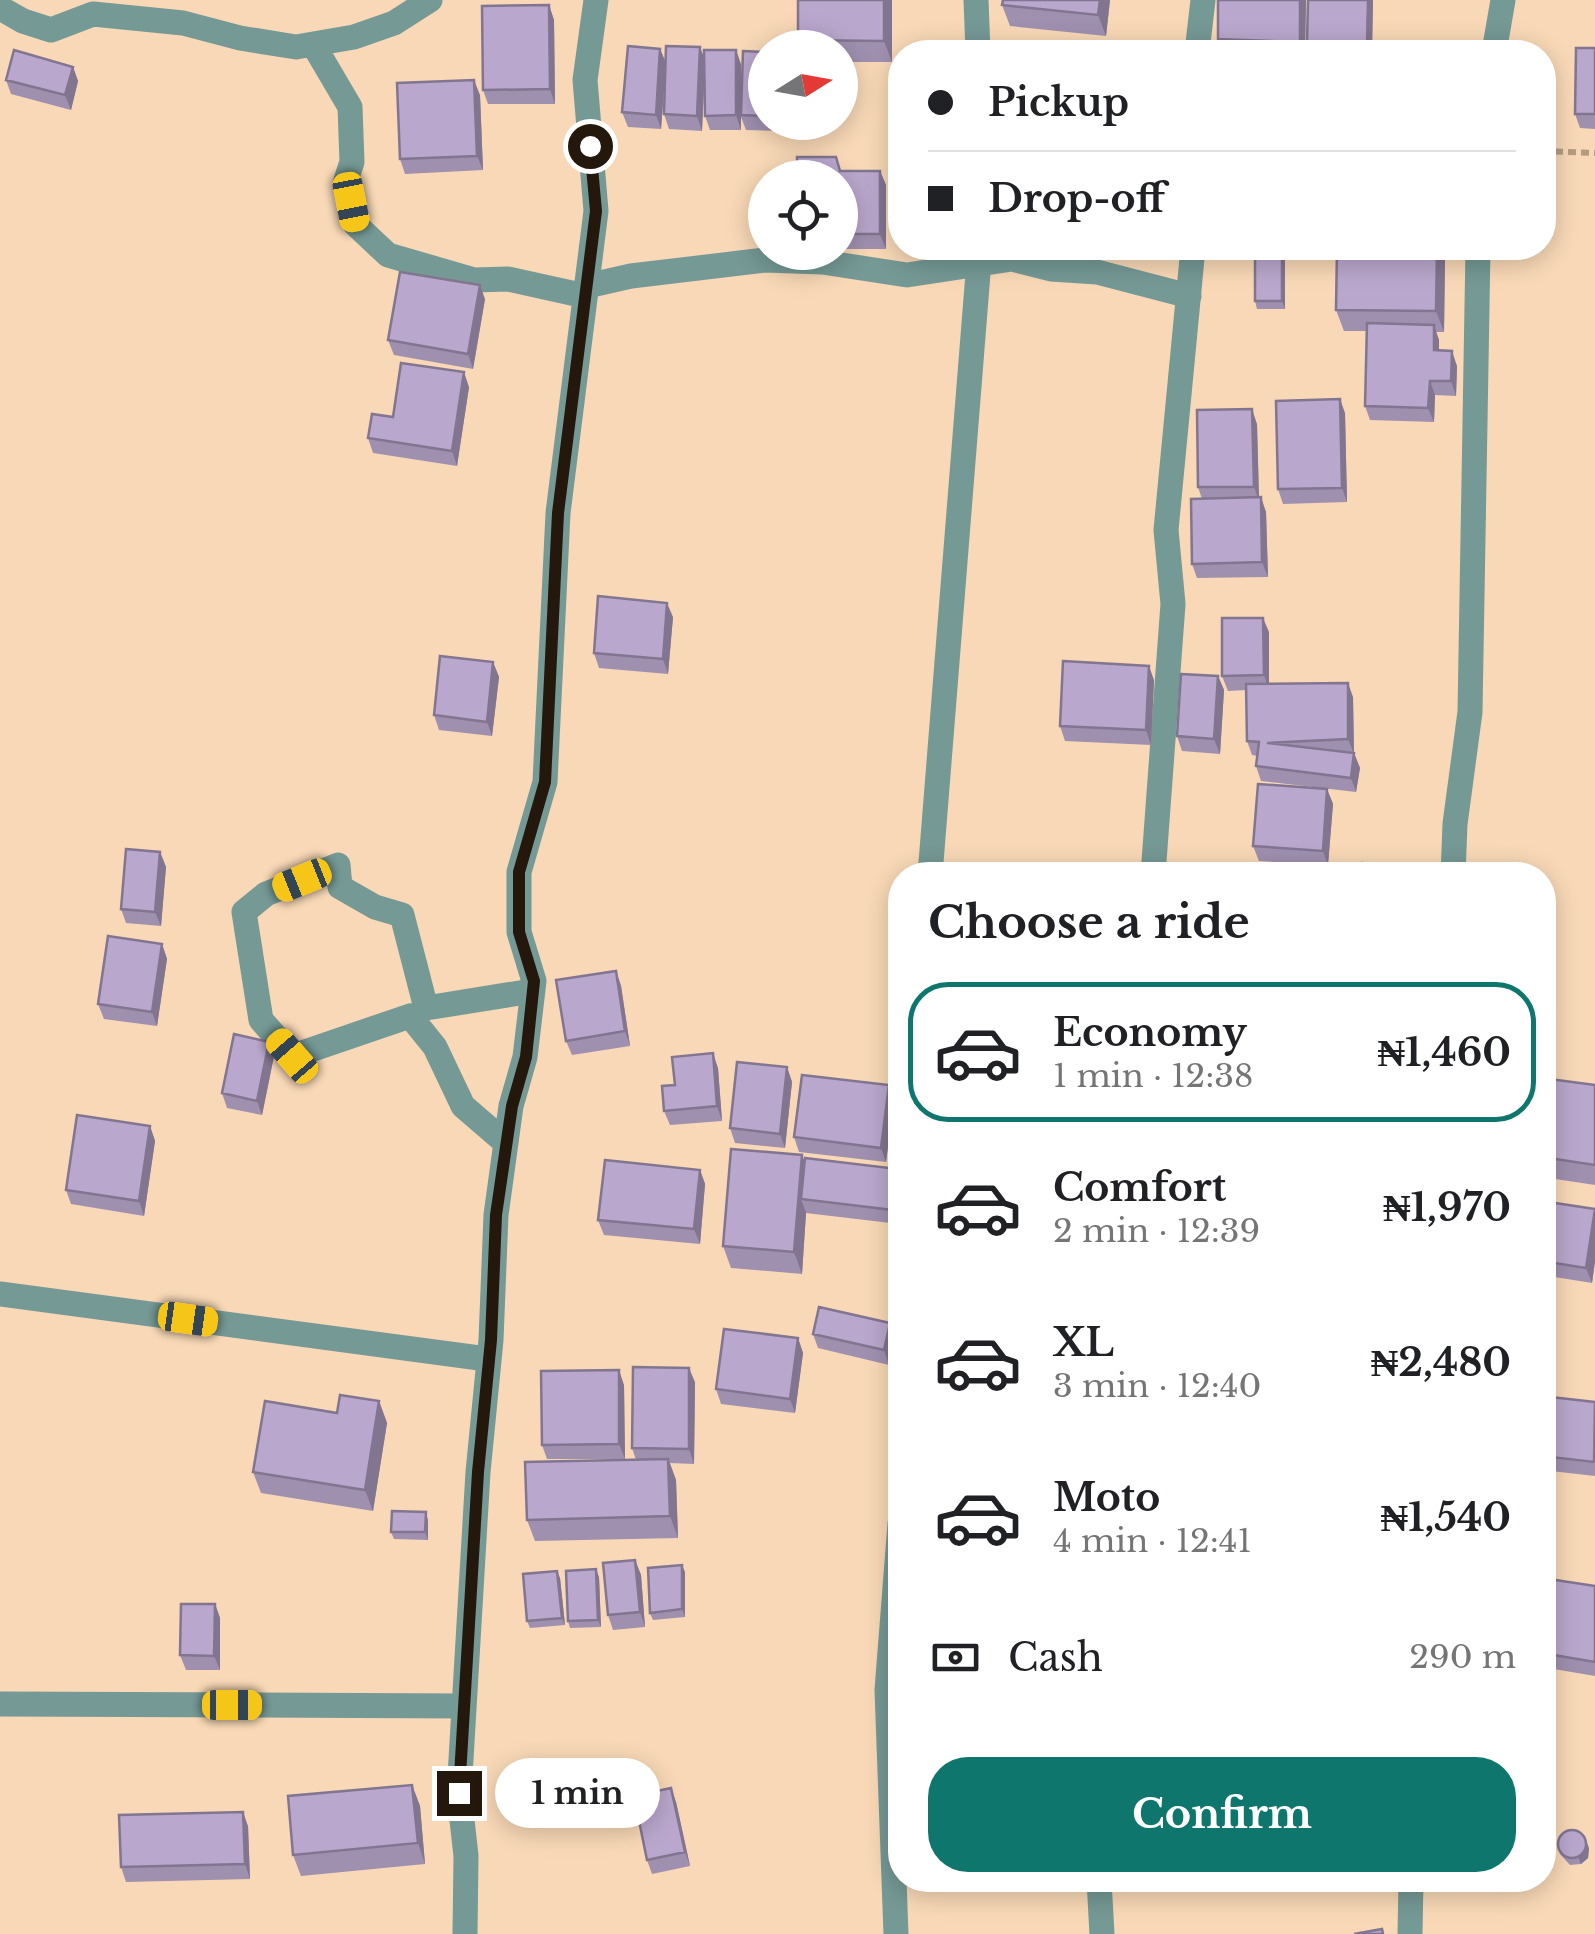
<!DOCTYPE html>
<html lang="en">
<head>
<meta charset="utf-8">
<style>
  body { margin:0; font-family:"Libre Baskerville",serif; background:#f6f6f6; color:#202124; height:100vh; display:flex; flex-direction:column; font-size:38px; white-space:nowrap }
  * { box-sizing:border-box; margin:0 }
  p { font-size:32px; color:#757577 }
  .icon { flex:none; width:55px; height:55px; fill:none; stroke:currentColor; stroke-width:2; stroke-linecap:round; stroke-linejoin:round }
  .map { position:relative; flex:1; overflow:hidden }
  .side { position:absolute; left:888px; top:862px; width:668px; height:1030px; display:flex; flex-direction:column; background:#fff; border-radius:40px; box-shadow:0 5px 25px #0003 }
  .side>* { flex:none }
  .banner { position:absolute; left:888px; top:40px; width:668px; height:220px; border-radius:40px; box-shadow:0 5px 25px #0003; display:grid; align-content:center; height:220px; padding:0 40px; background:#fff }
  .needle { width:65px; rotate:79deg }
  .controls { position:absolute; left:748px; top:30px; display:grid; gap:20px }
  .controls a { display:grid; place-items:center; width:110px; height:110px; border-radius:50%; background:#fff; box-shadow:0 5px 25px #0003; font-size:50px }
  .end { position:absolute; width:45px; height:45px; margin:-22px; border:12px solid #24180c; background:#fff; box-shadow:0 0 0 5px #fff }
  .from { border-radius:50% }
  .bubble { position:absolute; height:70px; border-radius:35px; background:#fff; box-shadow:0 5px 25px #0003; font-size:32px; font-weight:700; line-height:70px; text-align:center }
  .car { position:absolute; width:30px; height:60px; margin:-30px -15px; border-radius:12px; box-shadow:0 0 8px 2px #0007; background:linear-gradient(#f5c518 24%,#345 0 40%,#f5c518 0 76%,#345 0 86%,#f5c518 0) }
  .banner b { display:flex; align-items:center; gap:35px; height:95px; font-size:38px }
  .banner b+b { border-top:2px solid #e0e0e0 }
  .banner i { width:25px; height:25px; background:#202124 }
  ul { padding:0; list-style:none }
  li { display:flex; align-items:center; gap:30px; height:140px; margin:0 20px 15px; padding:0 20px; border:5px solid transparent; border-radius:40px }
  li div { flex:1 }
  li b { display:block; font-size:38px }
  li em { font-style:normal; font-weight:700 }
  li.selected { border-color:#0f766e }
  li>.icon { width:90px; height:90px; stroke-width:1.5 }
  h2 { padding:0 40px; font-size:45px; line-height:120px }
  .pay { display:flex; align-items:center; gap:25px; height:110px; padding:0 40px; font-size:38px }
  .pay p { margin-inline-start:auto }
  .action { display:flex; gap:20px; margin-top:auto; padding:20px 40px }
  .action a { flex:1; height:115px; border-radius:40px; background:#0f766e; color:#fff; font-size:40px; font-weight:700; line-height:115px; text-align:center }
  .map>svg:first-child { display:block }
</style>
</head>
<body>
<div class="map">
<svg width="1595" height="1934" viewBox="0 0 1595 1934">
  <rect width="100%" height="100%" fill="#f8d8b6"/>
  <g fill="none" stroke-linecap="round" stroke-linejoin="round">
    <path stroke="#b59b80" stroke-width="6" stroke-dasharray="8 5" stroke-linecap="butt" d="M1542,151L1595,153"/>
    <path stroke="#759995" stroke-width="25" d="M976,0L978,52
      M0,8L23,21L51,30L93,14L183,23L240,38L296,47L354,37L394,23L430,0
      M313,44L350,107L352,162L346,180L355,224L388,255L474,280L508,279L585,296
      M1197,52L1203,0
      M1494,52L1503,0
      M587,286L631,276L765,260L822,262L907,275L1012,259L1051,269L1097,272L1189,296
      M930,875L979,261L971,248
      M1153,875L1173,604L1166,530L1193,248
      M1453,875L1455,824L1470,712L1478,248
      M506,1143L463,1106L435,1047L410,1016L293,1056L261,1020L244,912L266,894L338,865L340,887L375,907L402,915L426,1008L532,991
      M0,1294L487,1359
      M0,1704L463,1706
      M1099,1880L1102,1934
      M465,1934L466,1856L459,1793L478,1472L491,1340L496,1215L511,1106L525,1057L534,981L519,932V872L545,782L558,513L596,211L585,80L596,0
      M896,1934L887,1690L900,1524
      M1410,1934L1411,1880"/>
  </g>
  <path fill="#a090b0" d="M798,0H892V62H840V48H800L798,40Z
    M1003,0H1110L1106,36L1010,26L1002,5Z
    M1218,0H1306L1305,52H1222L1218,39Z
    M1308,0H1373L1372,52H1311L1307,43Z
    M549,5L554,20L555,104H488L483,90Z
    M700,47L704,58L741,64V100L765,52V122H781L780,131L746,130L741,117V130H710L705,116L704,83L702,131L669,129L664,114Z
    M1595,48V129L1580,128L1575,114Z
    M660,49L666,63L661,129L628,127L622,112Z
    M73,67L78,81L71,110L11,94L6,80Z
    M480,95L483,170L405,174L400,159Z
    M840,171H880L886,185V249H840Z
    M1285,248V309H1257L1255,301Z
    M1445,259L1444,332H1436L1439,340V350L1457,366L1456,396L1435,395L1434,422L1370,420L1365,406L1367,331H1344L1336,310Z
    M485,299L473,369L394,355L388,340Z
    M469,387L457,466L373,453L368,438L393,417Z
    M1345,413L1347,502L1283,504L1278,489Z
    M1257,424L1259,497L1266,512L1268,577L1197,578L1192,564L1202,499L1198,487Z
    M673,617L668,674L599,668L594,653Z
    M1269,632V684L1353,697L1354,753L1360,768L1356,792L1261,781L1256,766L1257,756L1252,755L1247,741L1246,690L1228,691L1222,676Z
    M493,662L499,677L492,736L439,730L434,715Z
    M1218,676L1224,690L1220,754L1182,751L1177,736Z
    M1154,680L1151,745L1065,741L1060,726Z
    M1327,789L1333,804L1328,865L1259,861L1253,846Z
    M160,852L166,867L161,926L126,923L121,909Z
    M162,944L167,959L157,1026L104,1019L98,1004Z
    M616,971L621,986L630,1046L572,1055L566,1041Z
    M274,1056L262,1115L227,1108L222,1093Z
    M787,1067L792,1082L785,1148L735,1143L730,1128Z
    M718,1068L722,1121L670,1125L664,1111L675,1085Z
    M1542,1078L1595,1085V1185L1542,1177Z
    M889,1085L894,1100L886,1162L799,1152L794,1137Z
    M150,1126L155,1141L144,1216L71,1204L66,1190Z
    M802,1155L804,1162L900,1175L899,1224L806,1213L802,1274L731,1268L723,1246Z
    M700,1170L705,1184L700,1244L604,1235L598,1220Z
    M1542,1201L1595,1209V1261L1592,1283L1542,1275Z
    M890,1323L895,1337L889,1365L818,1348L813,1334Z
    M798,1338L803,1353L795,1413L721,1404L716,1389Z
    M695,1382L694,1464L670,1463L676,1480L678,1538L535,1541L527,1520L636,1460L632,1448Z
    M624,1385L625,1459H547L542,1445Z
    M1542,1396L1595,1402V1476L1542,1470Z
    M379,1401L387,1423L373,1511L261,1493L253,1472L337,1413Z
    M428,1520V1540L394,1539L391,1532Z
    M635,1560L641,1575L645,1627L613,1630L608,1615Z
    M685,1572V1617L653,1620L650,1613Z
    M599,1577L601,1627L570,1628L568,1621Z
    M560,1578L565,1625L530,1628L527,1621Z
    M1595,1586V1676L1542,1667V1653Z
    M215,1604L220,1618V1670H186L180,1655Z
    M412,1785L420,1806L425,1864L301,1876L293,1855Z
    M676,1802L690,1866L652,1874L647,1860Z
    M248,1826L250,1879L126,1882L121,1867Z
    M1558,1847L1589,1848L1588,1858L1581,1864L1570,1865L1560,1854Z
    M1433,1880H1497V1881L1435,1883Z"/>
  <path fill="#827590" d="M884,0H892V62L884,41Z
    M1100,0H1110L1106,36L1098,15Z
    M1300,0H1306L1305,52L1300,42Z
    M1368,0H1373L1372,52H1370L1367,44Z
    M549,5L554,20L555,104L550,89Z
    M700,47L705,61L702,131L697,116Z
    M660,49L666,63L661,129L656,115Z
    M736,50L741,64V130L736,115Z
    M73,67L78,81L71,110L65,95Z
    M474,80L480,95L483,170L477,156Z
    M880,171L886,185V249L880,234Z
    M1282,248H1285V309L1282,301Z
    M1437,248H1440L1445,259L1444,332L1436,311Z
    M480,285L485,299L473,369L468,354Z
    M1434,325L1439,340V365L1434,350Z
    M1452,351L1457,366L1456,396L1451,381Z
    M464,372L469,387L457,466L452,451Z
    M1430,381L1435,395L1434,422L1428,408Z
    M1340,399L1345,413L1347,502L1342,488Z
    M1252,409L1257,424L1259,501L1254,487Z
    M1261,497L1266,512L1268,577L1262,562Z
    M667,603L673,617L668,674L663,659Z
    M1263,618L1269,632V690L1264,675Z
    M493,662L499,677L492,736L487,722Z
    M1149,666L1154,680L1151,745L1146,730Z
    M1218,676L1224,690L1220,754L1214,739Z
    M1348,683L1353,697L1354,754L1348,739Z
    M1354,753L1360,768L1356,792L1351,778Z
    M1327,789L1333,804L1328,865L1323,851Z
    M160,852L166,867L161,926L155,912Z
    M162,944L167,959L157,1026L152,1012Z
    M616,971L621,986L630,1046L625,1031Z
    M269,1042L274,1056L262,1115L257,1101Z
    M713,1053L718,1068L722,1121L717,1106Z
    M787,1067L792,1082L785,1148L780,1134Z
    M889,1085L894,1100L886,1162L881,1148Z
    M150,1126L155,1141L144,1216L139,1201Z
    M802,1155L810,1176L801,1199L806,1213L802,1274L794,1252Z
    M898,1169L900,1175L899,1224L893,1210Z
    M700,1170L705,1184L700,1244L694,1229Z
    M1595,1211V1261L1592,1283L1586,1268Z
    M890,1323L895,1337L889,1365L884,1350Z
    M798,1338L803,1353L795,1413L790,1399Z
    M689,1368L695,1382L694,1464L689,1449Z
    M619,1370L624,1385L625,1459L619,1444Z
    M379,1401L387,1423L373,1511L365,1490Z
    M668,1459L676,1480L678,1538L670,1516Z
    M426,1512L428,1520V1540L425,1532Z
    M635,1560L641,1575L645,1627L640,1612Z
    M682,1565L685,1572V1617L682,1609Z
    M596,1569L599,1577L601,1627L598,1620Z
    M557,1571L560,1578L565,1625L562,1618Z
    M215,1604L220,1618V1670L214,1656Z
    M412,1785L420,1806L425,1864L418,1843Z
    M671,1788L676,1802L690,1866L685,1852Z
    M243,1812L248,1826L250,1879L245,1864Z
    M1586,1840L1589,1848L1588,1858L1581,1864L1578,1857Z"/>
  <path fill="#baa7cd" stroke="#827590" stroke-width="2.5" d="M798,0H884V41L798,40Z
    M1003,0H1100L1098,15L1002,5Z
    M1218,0H1300V42L1218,39Z
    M1308,0H1368L1367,44L1307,43Z
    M549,5L550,89L483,90L482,6Z
    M628,46L660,49L656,115L622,112Z
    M666,46L700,47L697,116L664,114Z
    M1576,48H1595V114H1575Z
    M14,50L73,67L65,95L6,80Z
    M704,50H736V115L705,116Z
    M743,51L765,52V116L741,115Z
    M474,80L477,156L400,159L397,83Z
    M797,157H836L840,171H880V234H840V178H797Z
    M1255,248H1282V301H1255Z
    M1337,248H1437L1436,311L1336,310Z
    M400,272L480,285L468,354L388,340Z
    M1367,323L1434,325V350L1452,351L1451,381H1430L1428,408L1365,406Z
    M401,363L464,372L452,451L368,438L372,414L393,417Z
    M1340,399L1342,488L1278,489L1276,401Z
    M1252,409L1254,487H1198L1197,410Z
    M1261,497L1262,562L1192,564L1191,499Z
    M598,596L667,603L663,659L594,653Z
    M1222,618H1263L1264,675L1222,676Z
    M440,656L493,662L487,722L434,715Z
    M1063,661L1149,666L1146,730L1060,726Z
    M1181,674L1218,676L1214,739L1177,736Z
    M1348,683V739L1267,743L1354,753L1351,778L1256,766L1259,742L1247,741L1246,684Z
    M1258,784L1327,789L1323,851L1253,846Z
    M126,849L160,852L155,912L121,909Z
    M1362,863L1424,868L1423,875H1361Z
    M1271,864L1337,866V875H1270Z
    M108,936L162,944L152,1012L98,1004Z
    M616,971L625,1031L566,1041L556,980Z
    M234,1034L269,1042L257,1101L222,1093Z
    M713,1053L717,1106L664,1111L662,1086L675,1085L672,1057Z
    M737,1062L787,1067L780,1134L730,1128Z
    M802,1075L889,1085L881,1148L794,1137Z
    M1542,1078L1595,1085V1165L1542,1157Z
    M77,1115L150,1126L139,1201L66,1190Z
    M731,1149L802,1155L794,1252L723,1246Z
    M805,1158L898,1169L893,1210L801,1199Z
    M605,1160L700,1170L694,1229L598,1220Z
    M1542,1201L1595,1209L1586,1268L1542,1261Z
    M819,1307L890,1323L884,1350L813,1334Z
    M724,1329L798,1338L790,1399L716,1389Z
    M633,1367L689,1368V1449L632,1448Z
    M619,1370V1444L542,1445L541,1371Z
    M340,1395L379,1401L365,1490L253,1472L265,1401L337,1413Z
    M1542,1396L1595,1402L1594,1462L1542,1456Z
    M668,1459L670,1516L527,1520L525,1462Z
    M392,1511L426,1512L425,1532H391Z
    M635,1560L640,1612L608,1615L603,1563Z
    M682,1565V1609L650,1613L648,1568Z
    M596,1569L598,1620L568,1621L566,1571Z
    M557,1571L562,1618L527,1621L523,1574Z
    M1549,1579L1595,1586V1662L1542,1653V1616Z
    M181,1604H215L214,1656L180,1655Z
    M412,1785L418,1843L293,1855L288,1796Z
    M671,1788L685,1852L647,1860L634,1796Z
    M243,1812L245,1864L121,1867L119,1815Z
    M1558 1844a14 14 0 1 1 28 0a14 14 0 1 1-28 0Z
    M1382,1929L1383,1934H1354Z"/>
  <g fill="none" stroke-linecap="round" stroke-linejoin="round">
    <path stroke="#24180c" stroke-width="12" d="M459,1793L478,1472L491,1340L496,1215L512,1106L526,1057L534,981L519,932V872L545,782L558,513L596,211L590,146"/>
  </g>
</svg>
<div class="controls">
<a><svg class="needle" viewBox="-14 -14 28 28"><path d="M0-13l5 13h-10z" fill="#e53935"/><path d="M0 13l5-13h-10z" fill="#757577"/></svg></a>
<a><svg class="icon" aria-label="locate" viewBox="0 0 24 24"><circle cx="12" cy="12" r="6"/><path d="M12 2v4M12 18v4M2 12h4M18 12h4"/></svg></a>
</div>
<i class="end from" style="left:590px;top:146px"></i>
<i class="end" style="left:459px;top:1793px"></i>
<div class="bubble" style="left:495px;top:1758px;width:165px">1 min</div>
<i class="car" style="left:351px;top:202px;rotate:169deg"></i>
<i class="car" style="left:302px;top:880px;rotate:248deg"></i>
<i class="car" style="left:292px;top:1056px;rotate:319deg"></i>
<i class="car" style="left:188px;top:1319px;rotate:98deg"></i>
<i class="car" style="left:232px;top:1705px;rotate:90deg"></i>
<div class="banner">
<b><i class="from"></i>Pickup</b>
<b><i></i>Drop-off</b>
</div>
<section class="side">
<h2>Choose a ride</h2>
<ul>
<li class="selected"><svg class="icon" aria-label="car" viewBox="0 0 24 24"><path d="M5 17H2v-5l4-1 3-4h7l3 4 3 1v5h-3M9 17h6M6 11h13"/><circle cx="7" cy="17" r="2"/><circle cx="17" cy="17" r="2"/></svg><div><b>Economy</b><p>1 min · 12:38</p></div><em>₦1,460</em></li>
<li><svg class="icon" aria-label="car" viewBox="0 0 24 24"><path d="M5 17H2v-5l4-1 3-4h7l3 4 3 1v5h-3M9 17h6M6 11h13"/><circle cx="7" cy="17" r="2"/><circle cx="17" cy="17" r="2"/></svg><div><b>Comfort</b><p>2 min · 12:39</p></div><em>₦1,970</em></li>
<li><svg class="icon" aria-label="car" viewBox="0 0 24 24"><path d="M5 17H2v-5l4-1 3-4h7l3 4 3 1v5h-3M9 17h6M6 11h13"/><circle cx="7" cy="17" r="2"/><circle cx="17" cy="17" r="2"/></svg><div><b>XL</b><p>3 min · 12:40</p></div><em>₦2,480</em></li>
<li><svg class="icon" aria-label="car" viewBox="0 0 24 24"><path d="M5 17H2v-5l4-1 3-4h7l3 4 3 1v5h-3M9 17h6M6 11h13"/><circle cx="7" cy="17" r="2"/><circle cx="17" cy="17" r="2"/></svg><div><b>Moto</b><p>4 min · 12:41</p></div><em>₦1,540</em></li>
</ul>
<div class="pay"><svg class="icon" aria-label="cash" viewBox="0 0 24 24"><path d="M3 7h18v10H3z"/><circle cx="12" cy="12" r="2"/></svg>Cash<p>290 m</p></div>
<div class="action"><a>Confirm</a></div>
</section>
</div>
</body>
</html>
